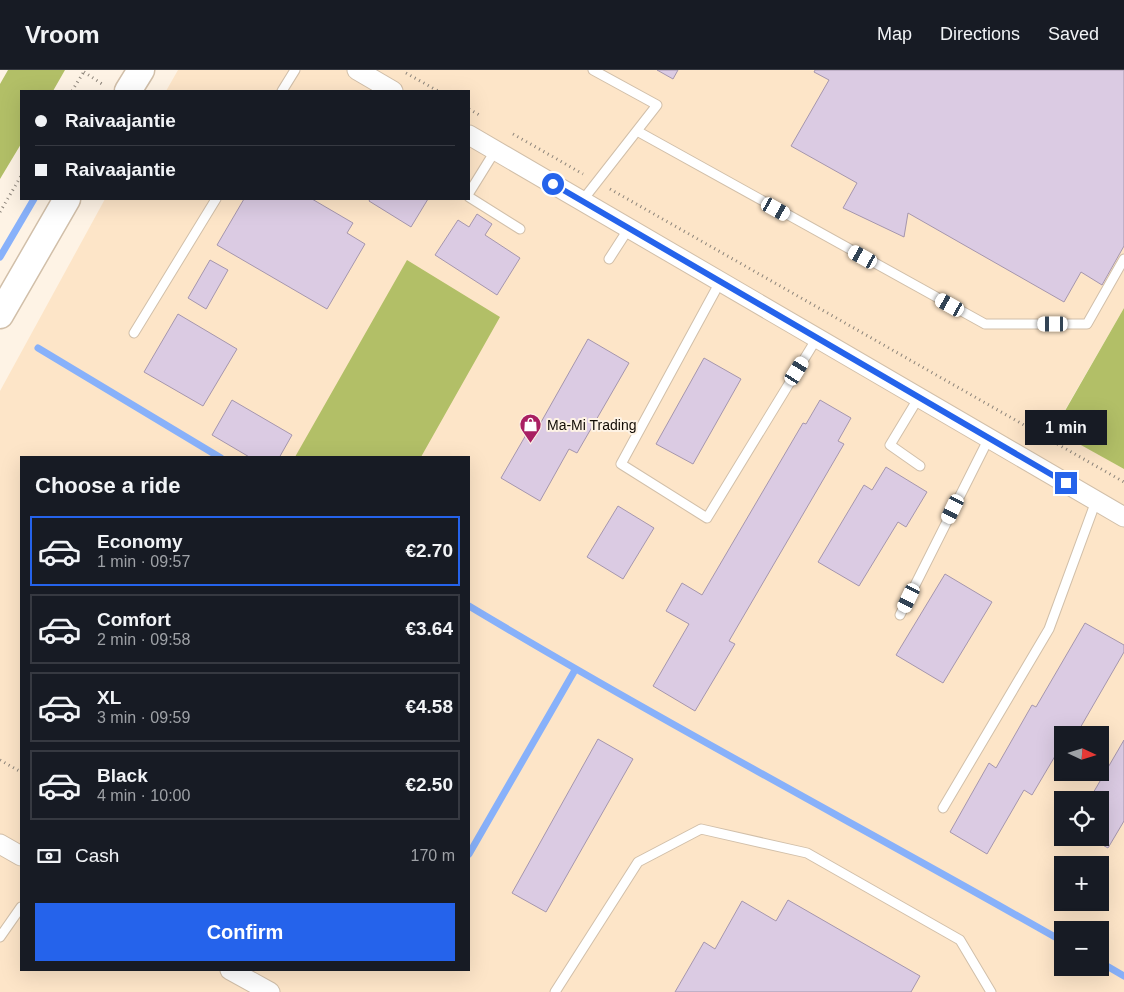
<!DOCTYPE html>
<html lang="en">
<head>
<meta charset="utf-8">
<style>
  body { margin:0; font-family:Arial,sans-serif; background:#242831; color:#f1f3f6; height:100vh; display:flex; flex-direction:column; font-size:19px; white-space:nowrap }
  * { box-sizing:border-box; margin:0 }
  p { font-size:16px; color:#9ea1a6 }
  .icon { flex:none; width:28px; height:28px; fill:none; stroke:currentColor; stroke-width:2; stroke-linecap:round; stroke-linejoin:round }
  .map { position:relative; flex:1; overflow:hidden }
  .side { position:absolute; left:20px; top:386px; width:450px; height:515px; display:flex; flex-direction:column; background:#171b24; border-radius:0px; box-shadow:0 5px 20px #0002 }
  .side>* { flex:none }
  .guide { position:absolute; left:20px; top:20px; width:450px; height:110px; border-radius:0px; box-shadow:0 5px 20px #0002; display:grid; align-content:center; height:110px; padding:0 15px; background:#171b24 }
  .needle { width:32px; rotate:94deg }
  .buttons { position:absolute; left:1054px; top:656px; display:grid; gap:10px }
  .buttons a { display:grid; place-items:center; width:55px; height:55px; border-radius:0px; background:#171b24; box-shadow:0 5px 20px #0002; font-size:25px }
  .end { position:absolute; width:22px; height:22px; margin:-11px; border:6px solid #2563eb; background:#fff; box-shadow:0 0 0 2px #fff }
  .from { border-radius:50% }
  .bubble { position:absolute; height:35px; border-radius:0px; background:#171b24; box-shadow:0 5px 20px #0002; font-size:16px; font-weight:600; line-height:35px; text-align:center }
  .car { position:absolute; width:15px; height:30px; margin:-15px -8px; border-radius:6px; box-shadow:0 0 4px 1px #0007; background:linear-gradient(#fff 24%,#345 0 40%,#fff 0 76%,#345 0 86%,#fff 0) }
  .guide b { display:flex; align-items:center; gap:18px; height:48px; font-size:19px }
  .guide b+b { border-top:1px solid #363941 }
  .guide i { width:12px; height:12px; background:#f1f3f6 }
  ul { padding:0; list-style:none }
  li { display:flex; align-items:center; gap:15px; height:70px; margin:0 10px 8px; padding:0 5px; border:2px solid #363941; border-radius:0px }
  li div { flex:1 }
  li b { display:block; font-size:19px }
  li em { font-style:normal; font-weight:600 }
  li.current { border-color:#2563eb }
  li>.icon { width:45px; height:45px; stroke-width:1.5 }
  h2 { padding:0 15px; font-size:22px; line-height:60px }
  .pay { display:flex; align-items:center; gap:12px; height:55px; padding:0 15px; font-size:19px }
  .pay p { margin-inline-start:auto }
  .primary-button { display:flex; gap:10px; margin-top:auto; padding:10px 15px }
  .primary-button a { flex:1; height:58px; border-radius:0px; background:#2563eb; color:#fff; font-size:20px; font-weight:600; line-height:58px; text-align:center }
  header { display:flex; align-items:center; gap:30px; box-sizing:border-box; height:70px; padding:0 25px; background:#171b24; border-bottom:1px solid #363941 }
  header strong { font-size:24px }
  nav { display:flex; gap:28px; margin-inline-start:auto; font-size:18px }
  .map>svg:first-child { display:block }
</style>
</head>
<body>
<header>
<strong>Vroom</strong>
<nav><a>Map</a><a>Directions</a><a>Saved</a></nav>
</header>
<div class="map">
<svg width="1124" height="922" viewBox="0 0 1124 922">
  <rect width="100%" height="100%" fill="#fef3e5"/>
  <path fill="#fde5c8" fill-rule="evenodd" d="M178,0H1124V238L1054,359L1124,399V922H0V321L105,129H469V21H166ZM21,388H469V900H21ZM1062,665H1100V702H1062ZM1062,730H1100V768H1062ZM1062,795H1100V832H1062ZM1062,860H1100V898H1062Z"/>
  <path fill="#b2bf67" d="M8,0H65L53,21H21V74L0,109V14Z
    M407,190L500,247L421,387H295Z
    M1124,238V399L1054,360Z"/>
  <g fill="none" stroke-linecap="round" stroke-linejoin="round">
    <path stroke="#88b1fa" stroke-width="7" d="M0,187L34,129
      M38,278L221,388
      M469,536C664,653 865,759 1062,871
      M469,784L575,600
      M1100,892L1124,906"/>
  </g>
  <path fill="#dbcbe3" stroke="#a596ad" d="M657,0H678L673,9Z
    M815,0H1124V176L1102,215L1081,202L1064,232L908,143L904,167L843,138L857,113L791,76L829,10L814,2Z
    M244,129H312L353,153L347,163L365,174L327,239L217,175Z
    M370,129H428L411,157L369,131Z
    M477,144L492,154L485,165L520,188L497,225L435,185L458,150L469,157Z
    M210,190L228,200L206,239L188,228Z
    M178,244L237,279L203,336L144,302Z
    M588,269L629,293L577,383L569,379L540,431L501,408L534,351L540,354Z
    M704,288L741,309L693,394L656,374Z
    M232,330L292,365L279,388H251L212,365Z
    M820,330L851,348L838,371L844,374L729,571L735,574L695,641L653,616L689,554L666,541L682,513L702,525L803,353L806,354Z
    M886,397L927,422L906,457L898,452L859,516L818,492L864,415L872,420Z
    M618,436L654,458L623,509L587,487Z
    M945,504L992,532L943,613L896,585Z
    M1085,553L1124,575V582L1076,665H1062V677L1061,676L1032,725L1024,720L987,784L950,762L989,693L996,698L1032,635L1036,637Z
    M598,669L633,689L546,842L512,823Z
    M1124,670V751L1108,778L1090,768H1100V730H1089Z
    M788,830L920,906L911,922H675L704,872L715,879L742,831L776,851Z"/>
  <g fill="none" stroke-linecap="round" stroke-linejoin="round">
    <defs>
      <path id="lane" d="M282,21L295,0
        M637,61L985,254H1087L1124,189
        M469,123L495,81
        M469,127L520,159
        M582,131L657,35L593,0
        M609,189L629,158
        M720,212L621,394L707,448L817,268
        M134,263L216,129
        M919,327L890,375L920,396
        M900,545L989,368
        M943,738L1049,559L1096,431
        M0,867L21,837
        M555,922L638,792L701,759L807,783L960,870L991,922"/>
      <path id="street" d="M357,0L393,21
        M469,65L1124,447
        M0,774L21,786
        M230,900L270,922"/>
      <path id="secondary" d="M128,21L141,0
        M0,245L67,129"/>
    </defs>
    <use href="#lane" stroke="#d1bfa9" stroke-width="11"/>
    <use href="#street" stroke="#d1bfa9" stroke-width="21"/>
    <use href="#secondary" stroke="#d1bfa9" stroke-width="29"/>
    <path stroke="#8c847a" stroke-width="3" stroke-dasharray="1 4" stroke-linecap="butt" d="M84,2L102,14
      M406,3L438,21
      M72,21L85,0
      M469,39L481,46
      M513,64L583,104
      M610,119L1124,412
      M0,142L21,106
      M0,690L21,702"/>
    <use href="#lane" stroke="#fff" stroke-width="9"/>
    <use href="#street" stroke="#fff" stroke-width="19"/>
    <use href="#secondary" stroke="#fff" stroke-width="26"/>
  </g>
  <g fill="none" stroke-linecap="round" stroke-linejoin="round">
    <path stroke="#2563eb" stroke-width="6" d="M553,114L1066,413"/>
  </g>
  <defs>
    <symbol id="shop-pin" viewBox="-11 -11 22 30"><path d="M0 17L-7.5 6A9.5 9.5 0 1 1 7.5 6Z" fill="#a91f62" stroke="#fef3e5"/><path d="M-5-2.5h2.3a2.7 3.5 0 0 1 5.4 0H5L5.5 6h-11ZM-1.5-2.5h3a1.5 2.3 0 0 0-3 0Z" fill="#fff"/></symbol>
  </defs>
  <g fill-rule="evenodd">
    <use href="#shop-pin" x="518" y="342" width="25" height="34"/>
  </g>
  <g text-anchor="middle" stroke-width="4" stroke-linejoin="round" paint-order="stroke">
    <g font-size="14" fill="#110b05" stroke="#fef3e5" text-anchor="start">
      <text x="547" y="360">Ma-Mi Trading</text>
    </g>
  </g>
</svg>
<div class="buttons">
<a><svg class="needle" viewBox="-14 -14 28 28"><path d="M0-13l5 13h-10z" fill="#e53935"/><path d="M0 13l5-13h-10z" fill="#9ea1a6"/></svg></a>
<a><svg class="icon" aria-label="locate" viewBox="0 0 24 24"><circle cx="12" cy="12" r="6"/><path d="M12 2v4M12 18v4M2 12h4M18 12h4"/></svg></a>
<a>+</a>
<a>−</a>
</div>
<i class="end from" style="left:553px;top:114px"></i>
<i class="end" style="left:1066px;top:413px"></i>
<div class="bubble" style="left:1025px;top:340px;width:82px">1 min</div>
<i class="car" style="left:776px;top:139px;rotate:119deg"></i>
<i class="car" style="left:863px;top:187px;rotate:299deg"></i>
<i class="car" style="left:950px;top:235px;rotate:299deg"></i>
<i class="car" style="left:1053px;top:254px;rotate:270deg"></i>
<i class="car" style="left:797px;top:301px;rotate:32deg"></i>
<i class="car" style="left:953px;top:439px;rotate:206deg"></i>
<i class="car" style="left:909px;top:528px;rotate:206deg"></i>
<div class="guide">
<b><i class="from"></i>Raivaajantie</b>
<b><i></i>Raivaajantie</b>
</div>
<section class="side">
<h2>Choose a ride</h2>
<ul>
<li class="current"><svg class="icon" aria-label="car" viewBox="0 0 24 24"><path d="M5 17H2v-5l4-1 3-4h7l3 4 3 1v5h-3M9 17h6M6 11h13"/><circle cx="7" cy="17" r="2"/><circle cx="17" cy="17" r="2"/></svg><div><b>Economy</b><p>1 min · 09:57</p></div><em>€2.70</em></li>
<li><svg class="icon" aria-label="car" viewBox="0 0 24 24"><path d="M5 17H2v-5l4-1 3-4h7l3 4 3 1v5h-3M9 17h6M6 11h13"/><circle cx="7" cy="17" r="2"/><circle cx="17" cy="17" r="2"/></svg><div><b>Comfort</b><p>2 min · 09:58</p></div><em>€3.64</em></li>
<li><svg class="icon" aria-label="car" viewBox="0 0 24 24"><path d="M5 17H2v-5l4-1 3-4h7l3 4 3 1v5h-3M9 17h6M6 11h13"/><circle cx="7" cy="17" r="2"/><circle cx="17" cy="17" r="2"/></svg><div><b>XL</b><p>3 min · 09:59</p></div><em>€4.58</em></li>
<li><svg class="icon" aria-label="car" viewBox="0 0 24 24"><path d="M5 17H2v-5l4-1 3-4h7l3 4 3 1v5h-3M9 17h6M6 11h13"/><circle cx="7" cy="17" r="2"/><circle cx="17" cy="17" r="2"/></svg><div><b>Black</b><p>4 min · 10:00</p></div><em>€2.50</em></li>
</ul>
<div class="pay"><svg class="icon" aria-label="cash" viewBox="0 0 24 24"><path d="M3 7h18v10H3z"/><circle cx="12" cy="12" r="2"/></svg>Cash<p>170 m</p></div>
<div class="primary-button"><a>Confirm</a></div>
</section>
</div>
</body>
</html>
